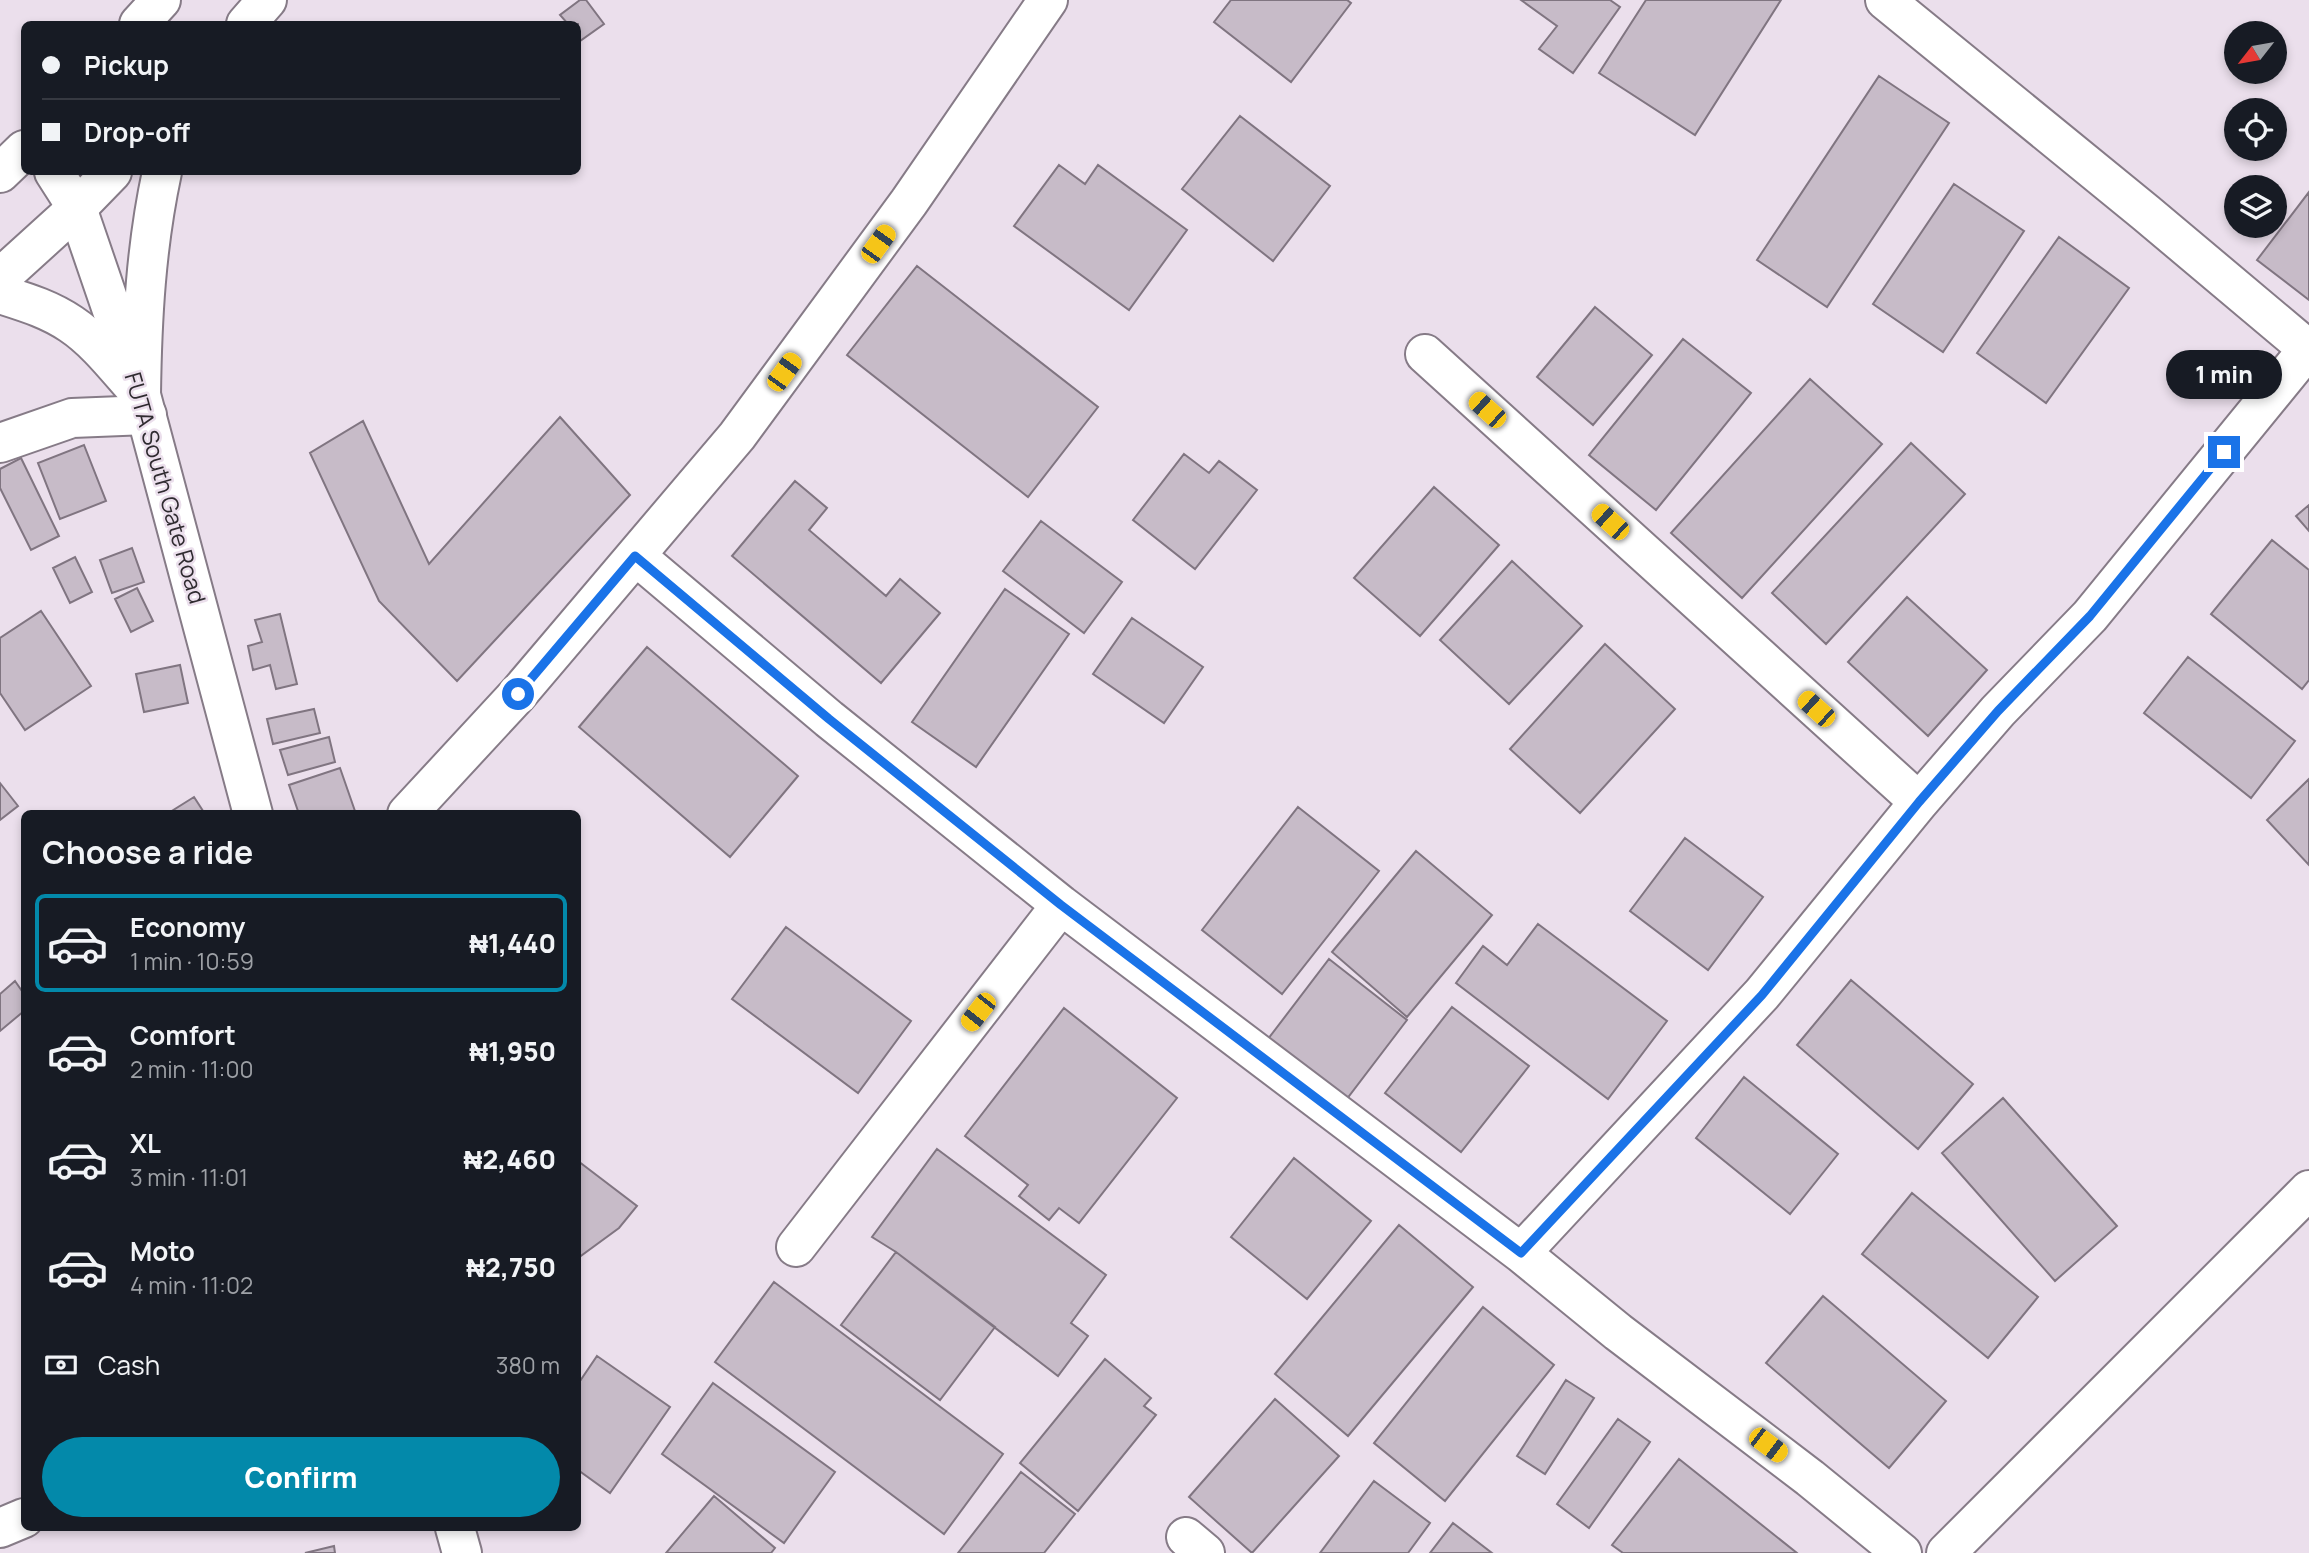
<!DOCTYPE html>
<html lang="en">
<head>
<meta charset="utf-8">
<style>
  body { margin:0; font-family:Manrope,sans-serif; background:#242831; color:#f1f3f6; height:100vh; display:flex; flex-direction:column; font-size:26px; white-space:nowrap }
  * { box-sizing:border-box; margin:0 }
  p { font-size:23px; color:#9ea1a6 }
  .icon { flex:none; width:38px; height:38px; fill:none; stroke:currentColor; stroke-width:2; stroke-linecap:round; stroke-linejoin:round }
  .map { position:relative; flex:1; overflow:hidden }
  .details { position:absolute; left:21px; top:810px; width:560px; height:721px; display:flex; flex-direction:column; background:#171b24; border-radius:10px; box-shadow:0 4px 10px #0003 }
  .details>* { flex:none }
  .hud { position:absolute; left:21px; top:21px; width:560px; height:154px; border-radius:10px; box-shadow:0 4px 10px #0003; display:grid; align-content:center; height:154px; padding:0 21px; background:#171b24 }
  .needle { width:46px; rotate:239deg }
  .tools { position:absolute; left:2224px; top:21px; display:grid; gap:14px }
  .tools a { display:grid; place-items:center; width:63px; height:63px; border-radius:50%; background:#171b24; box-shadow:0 4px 10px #0003; font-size:35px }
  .end { position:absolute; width:32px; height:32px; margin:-16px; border:9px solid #1a73e8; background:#fff; box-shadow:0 0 0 4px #fff }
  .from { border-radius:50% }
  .bubble { position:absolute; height:49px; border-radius:24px; background:#171b24; box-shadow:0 4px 10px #0003; font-size:23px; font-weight:800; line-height:49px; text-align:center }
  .car { position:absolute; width:21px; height:42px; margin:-21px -10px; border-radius:9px; box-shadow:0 0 5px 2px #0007; background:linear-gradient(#f5c518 24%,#345 0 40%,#f5c518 0 76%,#345 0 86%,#f5c518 0) }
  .hud b { display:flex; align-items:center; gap:24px; height:66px; font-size:26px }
  .hud b+b { border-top:2px solid #363941 }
  .hud i { width:18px; height:18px; background:#f1f3f6 }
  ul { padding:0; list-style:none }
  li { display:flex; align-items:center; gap:21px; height:98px; margin:0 14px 10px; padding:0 7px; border:4px solid transparent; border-radius:10px }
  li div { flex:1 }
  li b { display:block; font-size:26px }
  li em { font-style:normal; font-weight:800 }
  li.current { border-color:#0389aa }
  li>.icon { width:63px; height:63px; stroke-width:1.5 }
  h2 { padding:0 21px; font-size:32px; line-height:84px }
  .pay { display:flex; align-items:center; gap:18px; height:77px; padding:0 21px; font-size:26px }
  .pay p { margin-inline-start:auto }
  .action { display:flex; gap:14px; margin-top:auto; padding:14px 21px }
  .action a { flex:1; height:80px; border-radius:42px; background:#0389aa; color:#fff; font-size:28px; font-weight:800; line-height:80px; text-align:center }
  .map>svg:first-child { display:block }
</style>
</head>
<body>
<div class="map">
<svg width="2309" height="1553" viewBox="0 0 2309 1553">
  <rect width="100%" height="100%" fill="#ebdfec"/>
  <path fill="#c7bbc8" stroke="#807581" stroke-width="2" d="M580,0H586L604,24L580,41L578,38V24H568L560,15Z
    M1231,0H1347L1351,3L1291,82L1214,22Z
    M1521,0H1610L1620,7L1573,73L1539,49L1557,26Z
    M1646,0H1781L1695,135L1599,73Z
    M1879,76L1949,123L1827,307L1757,260Z
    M1240,116L1330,186L1273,261L1182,189Z
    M1059,165L1085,184L1098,165L1187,230L1129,310L1014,226Z
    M1954,184L2024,231L1943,352L1873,304Z
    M2309,192V300L2257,260Z
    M2059,237L2129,288L2046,403L1977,353Z
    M917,266L1098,407L1028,497L847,355Z
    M1595,307L1652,355L1593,425L1537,377Z
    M1683,339L1751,393L1656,510L1589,455Z
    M1810,379L1882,444L1742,598L1671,533Z
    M560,417L630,495L457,681L379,601L310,453L363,421L429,564Z
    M1911,443L1965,494L1826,644L1772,593Z
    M84,445L106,501L60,519L38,463Z
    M1184,454L1209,473L1219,461L1257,490L1195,569L1133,520Z
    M21,458L59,536L31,550L0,488V469Z
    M795,481L827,508L809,530L886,596L900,579L940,613L881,683L732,556Z
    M1434,487L1499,545L1420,636L1354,578Z
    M2309,505V531L2296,516Z
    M1041,521L1122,582L1084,633L1003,571Z
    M2272,540L2309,570V680L2302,689L2211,614Z
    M132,548L144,582L112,593L100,560Z
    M75,557L92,592L70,603L53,568Z
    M1512,561L1582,626L1509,704L1440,640Z
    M137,588L153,621L131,632L115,599Z
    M1005,589L1069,634L976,767L912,722Z
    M1907,597L1987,670L1928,736L1848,662Z
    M41,611L91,686L25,730L0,693V638Z
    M280,614L297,684L276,689L270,665L253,670L248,646L262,642L255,620Z
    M1132,618L1203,667L1164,723L1093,674Z
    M1605,644L1675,709L1580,813L1510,749Z
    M647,647L798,776L730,857L579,727Z
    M2188,657L2295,741L2251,798L2144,713Z
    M180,665L188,703L144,712L136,674Z
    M314,709L320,733L273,744L267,719Z
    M329,737L335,762L288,775L280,750Z
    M340,768L356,814H299L289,785Z
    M2309,779V865L2267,820Z
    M0,783L18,806L0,820Z
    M194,797L205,814H167Z
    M1298,807L1379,871L1282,994L1202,930Z
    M1685,838L1763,897L1708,970L1630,911Z
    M1416,851L1492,915L1407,1017L1332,952Z
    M1538,924L1667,1021L1608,1099L1456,983L1483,946L1507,965Z
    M786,927L911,1021L858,1093L732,999Z
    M1329,959L1407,1020L1346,1100L1268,1039Z
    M1851,980L1973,1084L1918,1149L1797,1045Z
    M15,981L24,994V1011L0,1031V994Z
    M1452,1007L1529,1066L1461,1152L1385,1093Z
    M1064,1008L1177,1098L1079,1223L1059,1208L1049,1220L1019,1196L1028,1185L965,1136Z
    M1744,1077L1838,1154L1790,1214L1696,1138Z
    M2003,1098L2117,1226L2055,1281L1942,1153Z
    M937,1149L1106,1275L1071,1323L1088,1336L1058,1376L896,1252L872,1237Z
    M1294,1158L1371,1221L1307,1299L1231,1237Z
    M578,1161L637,1206L619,1228L578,1258Z
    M1912,1193L2038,1297L1988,1358L1862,1254Z
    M1399,1225L1473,1287L1348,1436L1275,1374Z
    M896,1252L995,1327L940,1400L841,1325Z
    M774,1282L1003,1454L944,1534L715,1362Z
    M1823,1296L1946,1401L1889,1468L1766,1363Z
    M1483,1307L1554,1365L1445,1501L1374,1443Z
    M597,1356L670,1407L610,1493L578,1470V1384Z
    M1105,1359L1151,1398L1144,1406L1156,1415L1078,1511L1020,1463Z
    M1566,1380L1594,1398L1545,1474L1517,1456Z
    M713,1383L835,1472L784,1543L662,1454Z
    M1275,1399L1339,1456L1252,1553L1189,1497Z
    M1618,1419L1650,1442L1589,1528L1557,1504Z
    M1679,1459L1797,1553H1623L1612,1545Z
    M1021,1472L1075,1514L1044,1553H958Z
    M1374,1481L1430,1523L1408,1553H1320Z
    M714,1496L775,1548L771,1553H666Z
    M1453,1523L1492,1553H1430Z
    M334,1546L335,1553H305Z"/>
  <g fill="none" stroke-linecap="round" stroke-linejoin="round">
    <defs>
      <path id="minor" d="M1885,0L2146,213L2309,350
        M1425,354L1919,802
        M0,443L72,418L147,415
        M636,556L829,719L1061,905L1521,1253L1618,1332L1810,1478L1902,1553
        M407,814L518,694L737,436L909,202L1048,0
        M796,1247L1061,905
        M1521,1253L1762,994L1919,802L1998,711L2090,616L2308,349
        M0,1528L24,1518
        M1186,1537L1205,1553
        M1946,1553L2309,1190"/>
      <path id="secondary" d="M54,172L77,208L141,395L253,814
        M455,1528L462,1553"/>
      <path id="primary" d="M139,24L161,0
        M246,24L267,0
        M0,173L24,150
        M0,278L77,208L112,172
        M0,294C25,302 49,309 71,324C98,342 119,371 141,395
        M141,395C142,319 146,246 162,172"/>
    </defs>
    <use href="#minor" stroke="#867b87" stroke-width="42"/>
    <use href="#secondary" stroke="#867b87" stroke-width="42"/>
    <use href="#primary" stroke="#867b87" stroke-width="42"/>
    <use href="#minor" stroke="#fff" stroke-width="38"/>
    <use href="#secondary" stroke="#fff" stroke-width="38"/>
    <use href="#primary" stroke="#fff" stroke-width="38"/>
  </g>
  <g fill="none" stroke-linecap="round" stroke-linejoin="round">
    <path stroke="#1a73e8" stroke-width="9" d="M518,694L635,556L829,719L1061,905L1521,1253L1762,995L1919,802L1998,711L2090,616L2224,452"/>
  </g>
  <g text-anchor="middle" stroke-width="5" stroke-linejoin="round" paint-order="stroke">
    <g font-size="23" fill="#2f2b30" stroke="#ebdfec">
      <text transform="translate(165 488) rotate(74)" y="8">FUTA South Gate Road</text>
    </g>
  </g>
</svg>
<div class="tools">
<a><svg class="needle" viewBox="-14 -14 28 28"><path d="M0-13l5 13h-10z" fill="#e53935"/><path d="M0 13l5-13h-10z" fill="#9ea1a6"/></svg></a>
<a><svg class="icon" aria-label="locate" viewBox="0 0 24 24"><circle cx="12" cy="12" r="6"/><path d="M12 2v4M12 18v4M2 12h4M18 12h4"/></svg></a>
<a><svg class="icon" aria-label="layers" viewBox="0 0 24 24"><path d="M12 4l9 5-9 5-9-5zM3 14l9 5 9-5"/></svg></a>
</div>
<i class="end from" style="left:518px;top:694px"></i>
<i class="end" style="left:2224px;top:452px"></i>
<div class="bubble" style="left:2166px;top:350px;width:116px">1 min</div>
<i class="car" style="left:878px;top:244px;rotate:36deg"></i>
<i class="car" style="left:784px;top:372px;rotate:36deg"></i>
<i class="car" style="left:1487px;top:410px;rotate:312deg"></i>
<i class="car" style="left:1610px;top:522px;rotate:312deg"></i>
<i class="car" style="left:1816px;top:709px;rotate:312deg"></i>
<i class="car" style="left:978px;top:1012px;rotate:218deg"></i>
<i class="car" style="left:1768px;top:1445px;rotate:127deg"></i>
<div class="hud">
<b><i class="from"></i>Pickup</b>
<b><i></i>Drop-off</b>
</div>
<section class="details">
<h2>Choose a ride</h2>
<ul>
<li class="current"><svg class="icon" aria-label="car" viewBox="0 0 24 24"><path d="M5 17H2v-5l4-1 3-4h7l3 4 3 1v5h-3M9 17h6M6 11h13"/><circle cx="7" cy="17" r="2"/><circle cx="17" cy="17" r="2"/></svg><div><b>Economy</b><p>1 min · 10:59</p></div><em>₦1,440</em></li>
<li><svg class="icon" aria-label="car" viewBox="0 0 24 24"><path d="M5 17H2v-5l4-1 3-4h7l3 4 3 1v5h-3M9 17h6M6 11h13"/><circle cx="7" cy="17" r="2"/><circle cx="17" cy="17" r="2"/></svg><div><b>Comfort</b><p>2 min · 11:00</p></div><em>₦1,950</em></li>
<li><svg class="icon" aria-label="car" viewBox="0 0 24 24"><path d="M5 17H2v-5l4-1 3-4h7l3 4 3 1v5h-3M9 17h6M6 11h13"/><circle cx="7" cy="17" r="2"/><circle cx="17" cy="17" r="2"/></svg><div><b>XL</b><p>3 min · 11:01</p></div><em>₦2,460</em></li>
<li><svg class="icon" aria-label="car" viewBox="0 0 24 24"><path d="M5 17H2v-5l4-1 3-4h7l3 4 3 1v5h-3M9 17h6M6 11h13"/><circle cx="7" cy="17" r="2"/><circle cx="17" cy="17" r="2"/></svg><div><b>Moto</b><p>4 min · 11:02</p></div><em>₦2,750</em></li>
</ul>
<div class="pay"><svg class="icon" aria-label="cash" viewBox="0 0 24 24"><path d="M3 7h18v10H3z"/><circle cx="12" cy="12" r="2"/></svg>Cash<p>380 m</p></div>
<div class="action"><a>Confirm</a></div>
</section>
</div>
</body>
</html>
